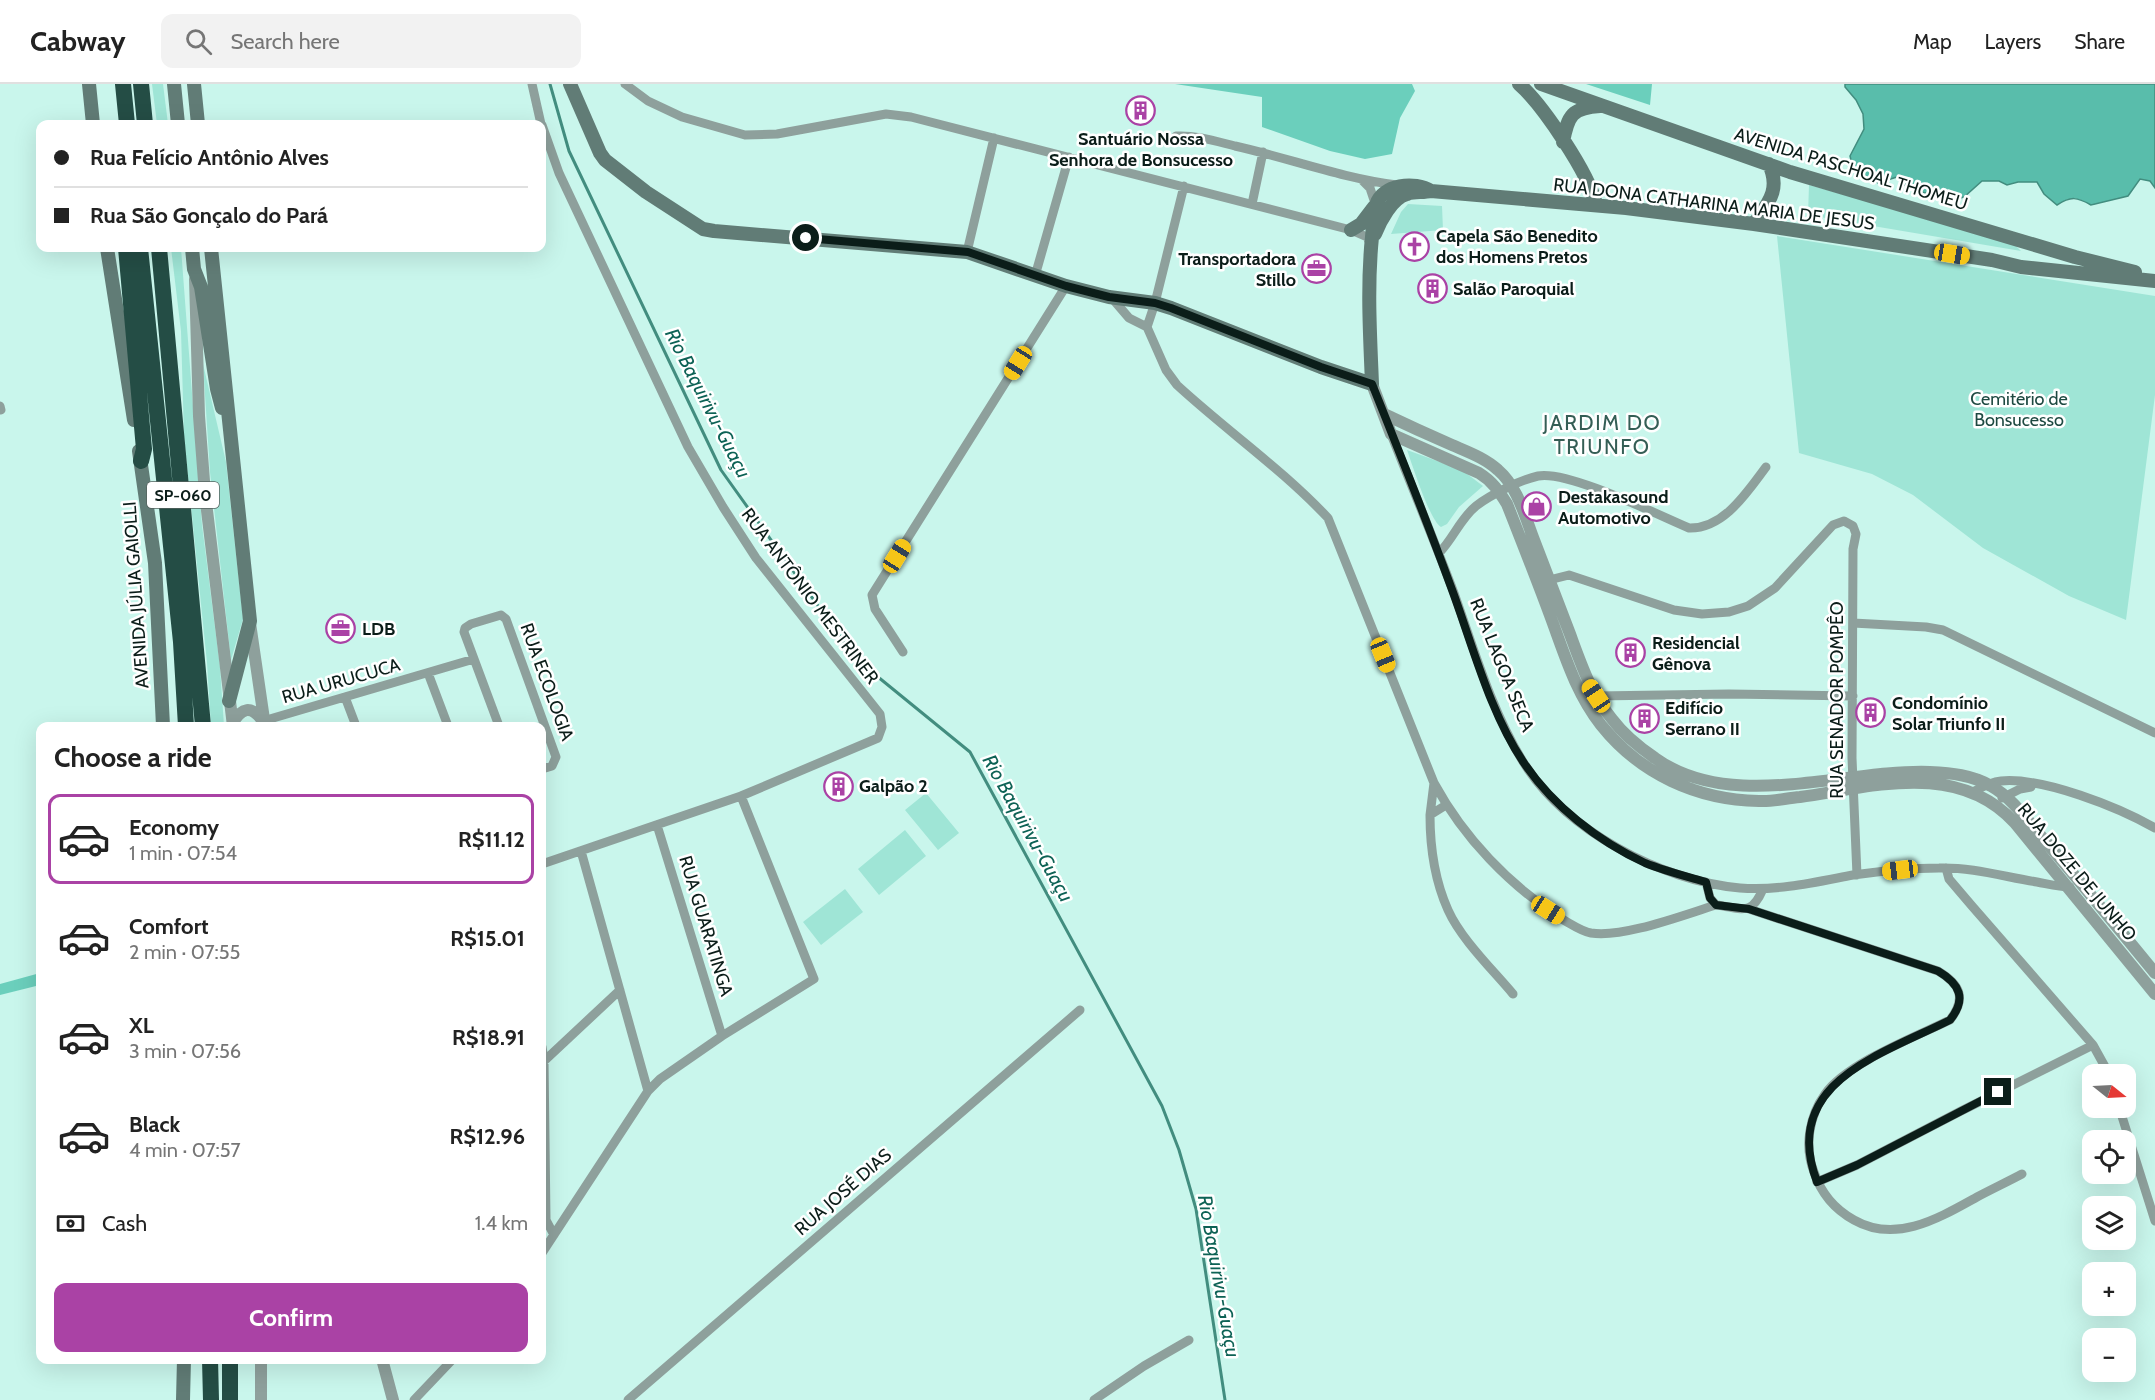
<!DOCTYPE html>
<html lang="en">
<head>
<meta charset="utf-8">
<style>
  body { margin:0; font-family:Cabin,sans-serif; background:#f2f2f2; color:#222; height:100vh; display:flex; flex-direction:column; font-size:22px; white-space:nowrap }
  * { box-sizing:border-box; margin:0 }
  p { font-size:20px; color:#767676 }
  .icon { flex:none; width:33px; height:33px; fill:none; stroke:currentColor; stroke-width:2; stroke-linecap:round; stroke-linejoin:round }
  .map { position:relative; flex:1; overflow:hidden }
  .panel { position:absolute; left:36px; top:638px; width:510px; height:642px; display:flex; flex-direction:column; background:#fff; border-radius:12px; box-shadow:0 6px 24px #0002 }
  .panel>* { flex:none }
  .top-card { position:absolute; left:36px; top:36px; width:510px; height:132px; border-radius:12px; box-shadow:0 6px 24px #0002; display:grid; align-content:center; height:132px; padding:0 18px; background:#fff }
  .needle { width:39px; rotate:108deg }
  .fabs { position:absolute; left:2082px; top:980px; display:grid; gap:12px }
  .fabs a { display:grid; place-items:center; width:54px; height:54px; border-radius:12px; background:#fff; box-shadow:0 6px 24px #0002; font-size:30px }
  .end { position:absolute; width:27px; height:27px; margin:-14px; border:8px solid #0b1d19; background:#fff; box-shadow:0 0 0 3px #fff }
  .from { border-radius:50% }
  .car { position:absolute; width:18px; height:36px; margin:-18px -9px; border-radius:8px; box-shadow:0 0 4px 2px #0007; background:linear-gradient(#f5c518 24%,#345 0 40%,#f5c518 0 76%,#345 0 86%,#f5c518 0) }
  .top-card b { display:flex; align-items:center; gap:21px; height:57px; font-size:22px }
  .top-card b+b { border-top:2px solid #e0e0e0 }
  .top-card i { width:15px; height:15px; background:#222 }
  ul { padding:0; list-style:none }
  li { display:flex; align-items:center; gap:18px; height:90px; margin:0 12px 9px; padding:0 6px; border:3px solid transparent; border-radius:12px }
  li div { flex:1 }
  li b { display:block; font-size:22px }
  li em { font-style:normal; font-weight:700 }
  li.active { border-color:#aa42a5 }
  li>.icon { width:54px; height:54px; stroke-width:1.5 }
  h2 { padding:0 18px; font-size:27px; line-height:72px }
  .pay { display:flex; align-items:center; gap:15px; height:66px; padding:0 18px; font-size:22px }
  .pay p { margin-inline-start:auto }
  .primary-button { display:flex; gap:12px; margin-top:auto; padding:12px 18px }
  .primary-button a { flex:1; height:69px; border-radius:12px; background:#aa42a5; color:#fff; font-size:24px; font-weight:700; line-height:69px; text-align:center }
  header { display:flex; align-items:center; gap:36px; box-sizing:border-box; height:84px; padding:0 30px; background:#fff; border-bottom:2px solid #e0e0e0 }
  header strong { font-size:28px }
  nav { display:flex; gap:33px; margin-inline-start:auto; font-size:21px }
  .search { width:420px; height:54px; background:#f2f2f2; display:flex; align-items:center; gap:15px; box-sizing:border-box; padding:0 21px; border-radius:12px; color:#767676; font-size:22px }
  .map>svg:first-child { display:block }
</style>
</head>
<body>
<header>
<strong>Cabway</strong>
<div class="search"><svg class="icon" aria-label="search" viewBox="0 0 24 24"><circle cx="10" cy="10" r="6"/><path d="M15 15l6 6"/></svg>Search here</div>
<nav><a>Map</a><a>Layers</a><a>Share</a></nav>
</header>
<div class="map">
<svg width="2155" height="1316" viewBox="0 0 2155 1316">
  <rect width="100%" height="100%" fill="#c9f6ec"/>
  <path fill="#9fe5d6" d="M152,0H163L168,40H157Z
    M1809,101L2012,158L2021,167L1808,131Z
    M1408,120L1442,122L1443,146L1391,150L1401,128Z
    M1777,152L2155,212V311L2126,536L2069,512L1983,464L1913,411L1872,390L1799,369Z
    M171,164H181L202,441L220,583L224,642H211L207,579L184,352L181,247Z
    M203,280L226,378L243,535L231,576L210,388Z
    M1407,366L1462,386L1483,402L1459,423L1447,440L1441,443C1430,437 1412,380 1407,366Z
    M926,709L959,749L938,766L905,726Z
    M905,746L926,772L879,811L858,785Z
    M845,805L863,828L821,861L803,838Z"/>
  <path fill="#6bcfbc" d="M1175,0H1412L1415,7L1400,34L1392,70L1365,75L1330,67L1262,43V13Z
    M1586,0H1652L1650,21Z
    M40,889V901L0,911V900Z"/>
  <path fill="#59bdab" stroke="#428d7f" stroke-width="1.5" d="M1845,0H2155V104L2150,97L2140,95L2128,112L2091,121C2077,113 2071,112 2057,121L2044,110L2037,98H2018L2007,101L1999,97H1982L1964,113L1948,117C1930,106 1910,112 1897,93L1878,99L1870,94L1854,88L1850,72L1864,45L1863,30L1856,16L1845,3Z"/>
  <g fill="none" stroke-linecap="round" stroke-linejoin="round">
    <path stroke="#428d7f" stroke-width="3" d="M550,0L569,67L721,386L856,575L970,668L1162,1022L1179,1066L1196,1125L1225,1316"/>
    <path stroke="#8ea09c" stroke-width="9" d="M532,0L541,40
      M625,0L648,17L682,33L745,51L777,50L886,30L911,33L1351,146L1367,153L1371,161
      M542,41L559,89L688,363L723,423L756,474L880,630L882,643L878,654L741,712L542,780
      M1176,52C1196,51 1215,57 1235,62C1289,74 1341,94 1397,101
      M1363,97L1370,104L1376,122
      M1252,120L1263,68
      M967,168L994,54
      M1035,192L1069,73
      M1111,213L1129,234L1147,243L1166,286L1177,301C1227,347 1282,385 1328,434L1434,699C1464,754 1509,801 1562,835C1571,840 1581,847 1591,849C1624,854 1683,831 1716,821
      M1147,243L1155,219L1184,102
      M0,322L1,326
      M1391,350C1412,403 1434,456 1454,509C1474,565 1491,625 1522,676C1564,746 1661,797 1740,804C1779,807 1816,798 1853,791C1881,787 1910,784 1939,784C1972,783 2005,793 2037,798C2048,800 2059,803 2070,803
      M1439,469C1453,455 1460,435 1476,422C1490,411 1520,396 1538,392C1568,386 1658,431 1689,444C1724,445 1747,408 1766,383
      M1549,496L1569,491L1674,526L1702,530L1729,528L1748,522L1775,504L1833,441L1844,437L1853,442L1856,450L1853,465L1852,674L1857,791
      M1853,539L1926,543L1943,546L2155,649
      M903,568L875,525L872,511L1066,202
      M428,589L448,642
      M345,613L356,642
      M1591,614L1597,612L1729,610L1853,612
      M263,637L474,575
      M499,642L464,548L465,544L471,540L501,531L506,535L556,673L552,682L542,685
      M1434,699L1430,731L1446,721
      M1971,709C1980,704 1990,698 2001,697C2043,693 2118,723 2155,744
      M2002,714L2020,705L2031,703
      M1430,731C1430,762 1435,797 1448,826C1461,855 1492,885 1513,910
      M657,741L722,952
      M581,767L648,1007
      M1946,784L1949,795L1972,822L2093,961L2109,990
      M1706,798L1710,814L1716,821C1742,824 1751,833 1763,805
      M1749,825L1938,887C1960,900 1967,914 1950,936C1915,953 1847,979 1825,1010C1809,1032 1804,1063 1814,1088C1821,1109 1834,1125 1854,1136C1896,1160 1939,1134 1977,1113C1992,1105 2007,1098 2022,1090
      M542,963L544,976L546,1136L554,1151
      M542,979L620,906
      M2119,1023L2155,1137
      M1817,1098L1857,1081L1961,1027L2093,961
      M542,1169L648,1007L660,995L722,952L814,895L741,712
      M414,1316L453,1275
      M628,1316L1080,926
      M1094,1316L1144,1282L1189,1256"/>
    <path stroke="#8ea09c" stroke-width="12" d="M195,195L199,332L205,410L233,642
      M1372,300L1391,350L1479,389C1492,397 1499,407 1507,420C1522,458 1537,496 1551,534C1565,572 1576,609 1601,641C1640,690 1697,716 1759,717C1773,718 1786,714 1800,713C1872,703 1958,676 2015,739L2155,910
      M1384,330C1407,341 1429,351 1452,361C1468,368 1485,374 1498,386C1518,403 1525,433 1534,456C1546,487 1558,519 1570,550C1581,580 1591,610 1612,635C1624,651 1639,663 1655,674C1731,729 1843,685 1930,688C1951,689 1972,691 1991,702C2013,714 2030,740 2046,758C2083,801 2119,845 2155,889
      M250,539L265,642
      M232,640C242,623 251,621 263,637
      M261,1275V1316
      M382,1275L393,1316"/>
    <path stroke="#617c76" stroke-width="14" d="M89,0L93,40
      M174,0L178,40
      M194,0L198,40
      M570,0L600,69L605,76L646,108L703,145L714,147L967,168L1066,202L1109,213L1155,219L1171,224L1321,283L1372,300C1370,250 1367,202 1372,153C1373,143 1373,131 1376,121C1382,100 1415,97 1431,107
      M1519,0C1543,21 1589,90 1596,120
      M1541,0L1790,88L2075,173L2135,188
      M1563,58C1568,31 1572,24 1600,22
      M1754,140C1768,119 1781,106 1769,80
      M1351,146L1361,140L1374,123
      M1375,150C1380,137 1392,114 1407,110C1414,107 1423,109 1431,107L1626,124L1754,140L1992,176L2021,183L2155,197
      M107,164L134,336
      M192,164L194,185L201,203L217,305L222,324
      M211,164L250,537L229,617
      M139,367L155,479L163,642
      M183,1316L184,1275"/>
    <path stroke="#244d45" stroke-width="16" d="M123,0L127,40
      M141,0L145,40
      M126,164L144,365L141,377
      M140,164L181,558L186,642
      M159,164L203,642
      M210,1275L211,1316
      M230,1316V1275"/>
  </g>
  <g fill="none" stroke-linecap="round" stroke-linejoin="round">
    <path stroke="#0b1d19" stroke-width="8" d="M806,154L968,168L1066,202L1109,213L1155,219L1171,224L1321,283L1372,300C1399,367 1426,435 1451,503C1472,559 1490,630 1524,679C1553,722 1598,757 1645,779C1665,787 1685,792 1706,798L1710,814L1716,821L1749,825L1938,887C1960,900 1967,915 1950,936C1880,971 1780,999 1817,1098L1857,1081L1998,1008"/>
  </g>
  <defs>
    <symbol id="building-ring" viewBox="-11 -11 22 22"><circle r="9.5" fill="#fff" stroke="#aa42a5" stroke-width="1.5"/><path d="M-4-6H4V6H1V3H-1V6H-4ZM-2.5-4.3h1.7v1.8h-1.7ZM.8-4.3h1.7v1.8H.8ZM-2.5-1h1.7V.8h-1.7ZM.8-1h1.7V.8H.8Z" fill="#aa42a5"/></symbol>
    <symbol id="church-ring" viewBox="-11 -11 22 22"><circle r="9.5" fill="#fff" stroke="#aa42a5" stroke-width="1.5"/><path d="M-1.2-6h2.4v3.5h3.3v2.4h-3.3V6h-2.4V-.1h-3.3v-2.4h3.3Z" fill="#aa42a5"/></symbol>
    <symbol id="office-ring" viewBox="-11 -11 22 22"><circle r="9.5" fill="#fff" stroke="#aa42a5" stroke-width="1.5"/><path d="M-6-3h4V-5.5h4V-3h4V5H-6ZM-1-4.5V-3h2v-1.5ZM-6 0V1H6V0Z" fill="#aa42a5"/></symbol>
    <symbol id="shop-ring" viewBox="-11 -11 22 22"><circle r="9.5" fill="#fff" stroke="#aa42a5" stroke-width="1.5"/><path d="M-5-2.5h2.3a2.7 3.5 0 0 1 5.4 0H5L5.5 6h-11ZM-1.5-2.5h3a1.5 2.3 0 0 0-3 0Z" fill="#aa42a5"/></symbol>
  </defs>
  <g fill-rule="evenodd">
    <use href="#building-ring" x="1124" y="10" width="33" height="33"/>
    <use href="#church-ring" x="1398" y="146" width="33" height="33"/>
    <use href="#office-ring" x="1300" y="168" width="33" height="33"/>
    <use href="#building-ring" x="1416" y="188" width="33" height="33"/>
    <use href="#shop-ring" x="1520" y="406" width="33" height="33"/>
    <use href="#office-ring" x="324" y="528" width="33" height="33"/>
    <use href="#building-ring" x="1614" y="552" width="33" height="33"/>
    <use href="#building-ring" x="1854" y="612" width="33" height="33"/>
    <use href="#building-ring" x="1628" y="618" width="33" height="33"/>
    <use href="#building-ring" x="822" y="686" width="33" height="33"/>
  </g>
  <g text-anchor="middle" stroke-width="5" stroke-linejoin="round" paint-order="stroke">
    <rect fill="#fff" stroke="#54615e" stroke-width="1.5" x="147" y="398" width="72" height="26" rx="4.5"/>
    <g font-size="16" font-weight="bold" fill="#0b1d19">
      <text x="183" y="417">SP-060</text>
    </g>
    <g font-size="18" font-weight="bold" fill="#0b1d19" stroke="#fff" text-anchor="start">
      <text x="1141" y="61" text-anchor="middle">Santuário Nossa<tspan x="1141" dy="21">Senhora de Bonsucesso</tspan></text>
      <text x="1436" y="158">Capela São Benedito<tspan x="1436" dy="21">dos Homens Pretos</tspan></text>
      <text x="1296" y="181" text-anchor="end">Transportadora<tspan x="1296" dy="21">Stillo</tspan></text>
      <text x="1453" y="211">Salão Paroquial</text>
      <text x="1558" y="419">Destakasound<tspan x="1558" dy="21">Automotivo</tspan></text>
      <text x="362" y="551">LDB</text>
      <text x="1652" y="565">Residencial<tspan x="1652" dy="21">Gênova</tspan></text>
      <text x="1892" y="625">Condomínio<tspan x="1892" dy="21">Solar Triunfo II</tspan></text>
      <text x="1665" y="630">Edifício<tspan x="1665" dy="21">Serrano II</tspan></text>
      <text x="859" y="708">Galpão 2</text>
    </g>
    <g font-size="18" fill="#0b1d19" stroke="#fff">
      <text transform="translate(1851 85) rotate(17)" y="6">AVENIDA PASCHOAL THOMEU</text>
      <text transform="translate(1714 120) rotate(7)" y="6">RUA DONA CATHARINA MARIA DE JESUS</text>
      <text transform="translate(136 511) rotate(-94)" y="6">AVENIDA JÚLIA GAIOLLI</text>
      <text transform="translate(810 512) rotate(53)" y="6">RUA ANTÔNIO MESTRINER</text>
      <text transform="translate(1502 581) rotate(68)" y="6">RUA LAGOA SECA</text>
      <text transform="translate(341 597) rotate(-16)" y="6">RUA URUCUCA</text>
      <text transform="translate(547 598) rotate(70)" y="6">RUA ECOLOGIA</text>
      <text transform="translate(1837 616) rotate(-90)" y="6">RUA SENADOR POMPÊO</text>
      <text transform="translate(2077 788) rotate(50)" y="6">RUA DOZE DE JUNHO</text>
      <text transform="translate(706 842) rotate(73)" y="6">RUA GUARATINGA</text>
      <text transform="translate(843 1108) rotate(-41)" y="6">RUA JOSÉ DIAS</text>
    </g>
    <g font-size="18" fill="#1d4941" stroke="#fff">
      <text x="2019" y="321">Cemitério de<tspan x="2019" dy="21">Bonsucesso</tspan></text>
    </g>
    <g font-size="20" font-style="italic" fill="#0d6255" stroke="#fff">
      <text transform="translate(708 319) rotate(63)" y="7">Rio Baquirivu-Guaçu</text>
      <text transform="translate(1028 744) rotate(61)" y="7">Rio Baquirivu-Guaçu</text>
      <text transform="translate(1219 1192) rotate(80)" y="7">Rio Baquirivu-Guaçu</text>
    </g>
    <g font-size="21" letter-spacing="1.5" fill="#345e55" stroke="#fff">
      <text x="1602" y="346">JARDIM DO<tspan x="1602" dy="24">TRIUNFO</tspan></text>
    </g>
  </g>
</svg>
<div class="fabs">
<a><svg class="needle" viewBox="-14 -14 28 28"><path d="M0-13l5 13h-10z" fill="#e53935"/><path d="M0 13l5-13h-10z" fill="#767676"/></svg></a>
<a><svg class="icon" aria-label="locate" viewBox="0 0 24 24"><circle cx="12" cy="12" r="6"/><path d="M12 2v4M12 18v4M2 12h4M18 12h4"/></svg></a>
<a><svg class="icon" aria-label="layers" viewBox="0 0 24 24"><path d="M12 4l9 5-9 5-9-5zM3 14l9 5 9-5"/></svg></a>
<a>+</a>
<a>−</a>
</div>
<i class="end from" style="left:806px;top:154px"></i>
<i class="end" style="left:1998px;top:1008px"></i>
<i class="car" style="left:1952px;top:170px;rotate:99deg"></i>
<i class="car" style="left:1018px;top:279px;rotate:212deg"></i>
<i class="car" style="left:897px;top:472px;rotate:32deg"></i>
<i class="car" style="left:1383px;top:571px;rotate:158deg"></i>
<i class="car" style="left:1596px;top:612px;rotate:326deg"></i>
<i class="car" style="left:1900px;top:786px;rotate:263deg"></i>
<i class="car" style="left:1548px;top:826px;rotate:122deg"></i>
<div class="top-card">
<b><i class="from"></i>Rua Felício Antônio Alves</b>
<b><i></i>Rua São Gonçalo do Pará</b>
</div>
<section class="panel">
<h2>Choose a ride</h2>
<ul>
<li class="active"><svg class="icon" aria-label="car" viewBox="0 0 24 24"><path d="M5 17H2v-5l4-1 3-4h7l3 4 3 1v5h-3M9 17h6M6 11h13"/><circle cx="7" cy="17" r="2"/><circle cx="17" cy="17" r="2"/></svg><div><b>Economy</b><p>1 min · 07:54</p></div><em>R$11.12</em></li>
<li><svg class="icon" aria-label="car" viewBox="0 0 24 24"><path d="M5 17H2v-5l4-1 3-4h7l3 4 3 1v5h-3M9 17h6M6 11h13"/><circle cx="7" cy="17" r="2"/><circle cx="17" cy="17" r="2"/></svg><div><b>Comfort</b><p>2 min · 07:55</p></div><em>R$15.01</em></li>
<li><svg class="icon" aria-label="car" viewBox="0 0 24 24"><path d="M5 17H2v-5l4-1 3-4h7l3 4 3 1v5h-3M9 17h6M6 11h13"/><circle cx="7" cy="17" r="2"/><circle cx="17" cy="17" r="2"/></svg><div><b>XL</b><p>3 min · 07:56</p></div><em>R$18.91</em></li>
<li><svg class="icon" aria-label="car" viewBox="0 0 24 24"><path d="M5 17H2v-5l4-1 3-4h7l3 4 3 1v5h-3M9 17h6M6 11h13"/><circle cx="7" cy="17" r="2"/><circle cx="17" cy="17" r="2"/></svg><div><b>Black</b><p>4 min · 07:57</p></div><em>R$12.96</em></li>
</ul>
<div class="pay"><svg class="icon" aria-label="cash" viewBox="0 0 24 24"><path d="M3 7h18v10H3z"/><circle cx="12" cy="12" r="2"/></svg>Cash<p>1.4 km</p></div>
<div class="primary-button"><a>Confirm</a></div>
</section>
</div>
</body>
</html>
